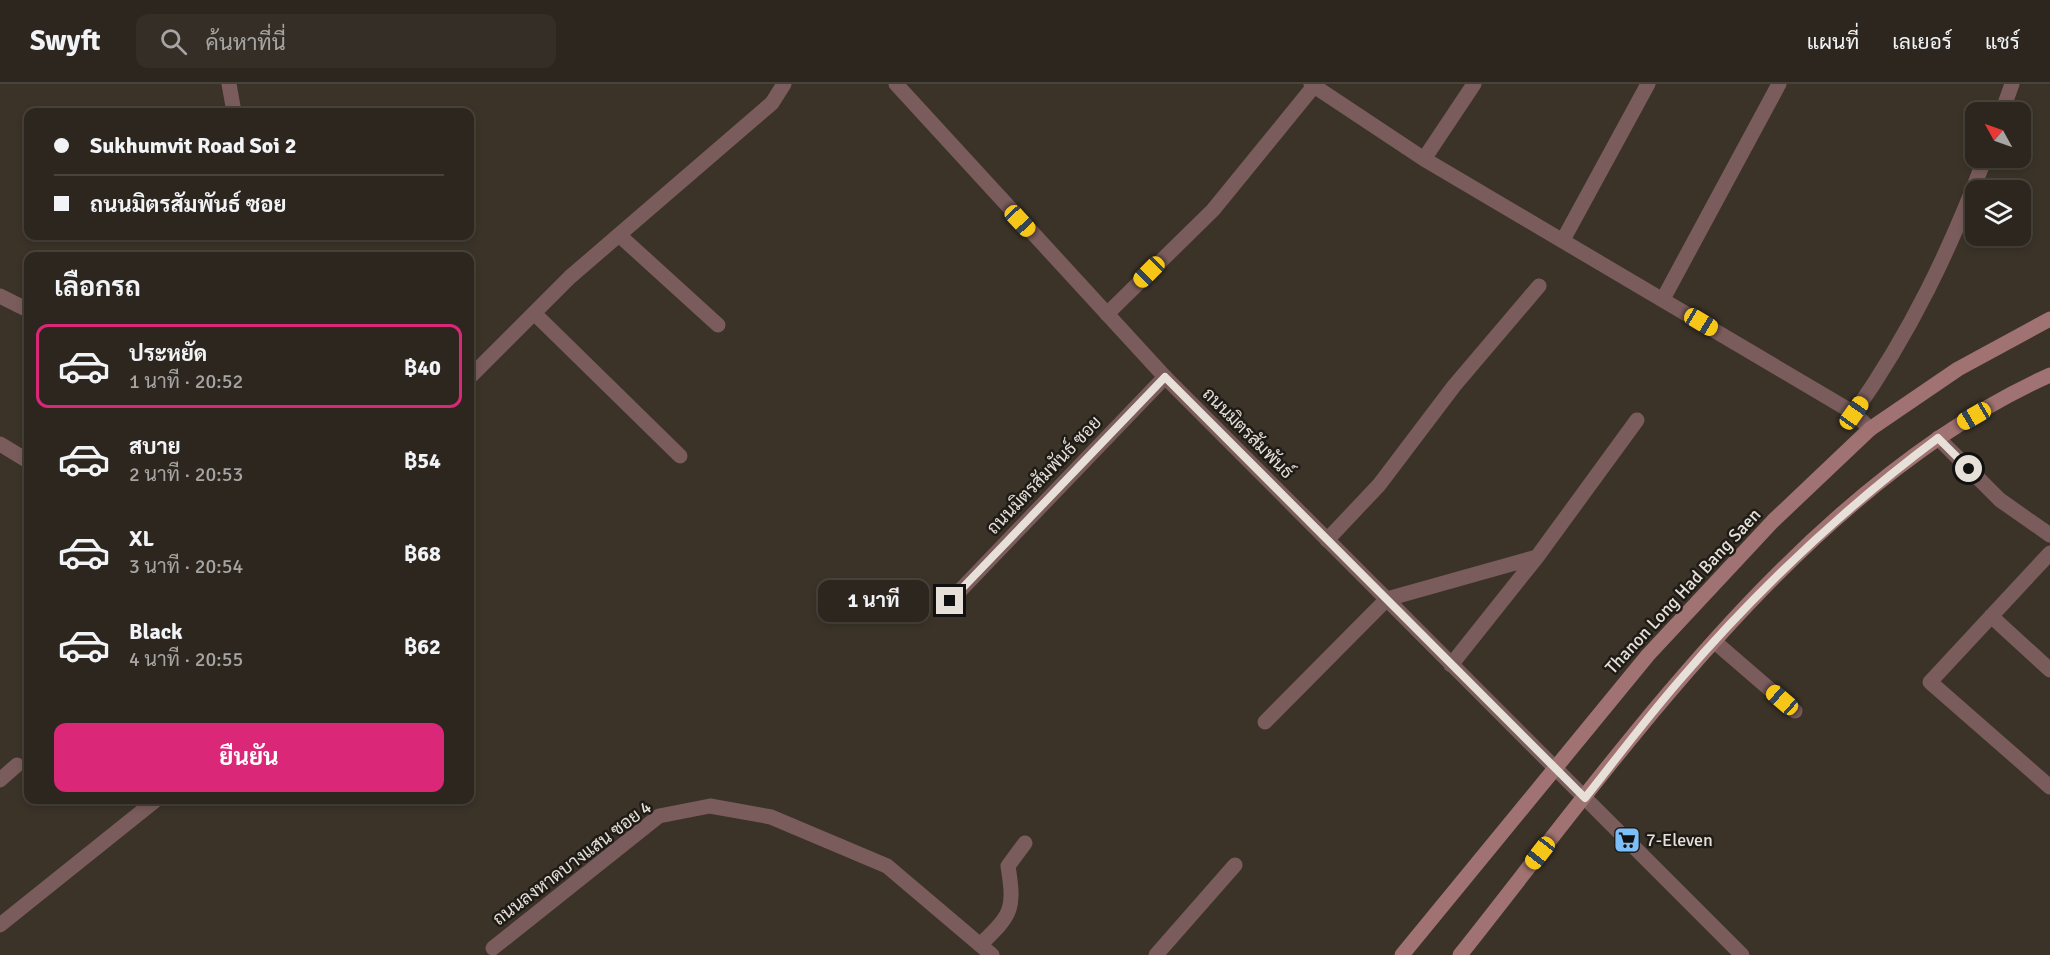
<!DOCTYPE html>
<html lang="th">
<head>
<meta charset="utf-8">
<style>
  body { margin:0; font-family:Signika,Sarabun,sans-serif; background:#342e27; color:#f1f3f6; height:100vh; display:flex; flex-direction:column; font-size:22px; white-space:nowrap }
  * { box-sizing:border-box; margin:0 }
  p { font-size:20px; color:#a6a5a4 }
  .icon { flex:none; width:33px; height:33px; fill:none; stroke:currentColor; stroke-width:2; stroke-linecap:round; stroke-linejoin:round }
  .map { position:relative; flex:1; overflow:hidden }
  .sheet { position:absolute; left:24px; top:168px; width:450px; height:552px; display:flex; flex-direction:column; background:#2c261e; border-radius:12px; box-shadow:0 3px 9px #0003,0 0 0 2px #48433c }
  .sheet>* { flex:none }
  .hud { position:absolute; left:24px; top:24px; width:450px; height:132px; border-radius:12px; box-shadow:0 3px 9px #0003,0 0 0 2px #48433c; display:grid; align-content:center; height:132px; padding:0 30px; background:#2c261e }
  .needle { width:39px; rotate:310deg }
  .controls { position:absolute; left:1965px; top:18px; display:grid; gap:12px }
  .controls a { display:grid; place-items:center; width:66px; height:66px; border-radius:12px; background:#2c261e; box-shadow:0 3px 9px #0003,0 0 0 2px #48433c; font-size:30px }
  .end { position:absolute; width:27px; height:27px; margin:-14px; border:8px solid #e6e0d9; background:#111; box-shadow:0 0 0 3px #111 }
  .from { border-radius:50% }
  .bubble { position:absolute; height:42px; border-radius:12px; background:#2c261e; box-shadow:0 3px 9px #0003,0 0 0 2px #48433c; font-size:20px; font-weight:700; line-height:42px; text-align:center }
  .car { position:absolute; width:18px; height:36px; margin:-18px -9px; border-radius:8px; box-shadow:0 0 4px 2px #0007; background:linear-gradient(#f5c518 24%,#345 0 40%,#f5c518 0 76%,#345 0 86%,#f5c518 0) }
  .hud b { display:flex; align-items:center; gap:21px; height:57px; font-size:22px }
  .hud b+b { border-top:2px solid #48433c }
  .hud i { width:15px; height:15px; background:#f1f3f6 }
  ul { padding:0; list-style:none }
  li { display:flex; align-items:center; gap:18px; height:84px; margin:0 12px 9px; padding:0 18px; border:3px solid transparent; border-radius:12px }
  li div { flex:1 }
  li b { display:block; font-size:22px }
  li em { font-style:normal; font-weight:700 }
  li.on { border-color:#db2777 }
  li>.icon { width:54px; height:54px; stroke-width:1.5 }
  h2 { padding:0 30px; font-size:27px; line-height:72px }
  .primary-button { display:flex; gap:12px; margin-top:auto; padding:12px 30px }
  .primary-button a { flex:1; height:69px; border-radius:12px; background:#db2777; color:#fff; font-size:24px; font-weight:700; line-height:69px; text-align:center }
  header { display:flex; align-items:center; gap:36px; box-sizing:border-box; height:84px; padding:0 30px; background:#2c261e; border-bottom:2px solid #48433c }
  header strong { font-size:28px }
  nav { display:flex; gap:33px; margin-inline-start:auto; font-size:21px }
  .search { width:420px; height:54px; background:#342e27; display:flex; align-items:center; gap:15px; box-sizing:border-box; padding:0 21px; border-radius:12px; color:#a6a5a4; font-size:22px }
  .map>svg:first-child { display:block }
</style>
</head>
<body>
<header>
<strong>Swyft</strong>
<div class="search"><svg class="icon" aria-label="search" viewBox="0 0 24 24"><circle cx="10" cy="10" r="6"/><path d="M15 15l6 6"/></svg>ค้นหาที่นี่</div>
<nav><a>แผนที่</a><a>เลเยอร์</a><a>แชร์</a></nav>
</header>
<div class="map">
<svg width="2050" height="871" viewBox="0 0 2050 871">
  <rect width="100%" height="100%" fill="#3b3328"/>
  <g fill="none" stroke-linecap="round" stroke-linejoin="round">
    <path stroke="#7a5c5c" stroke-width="15" d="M619,151L718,241
      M535,230L680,372
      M1327,456L1379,401L1454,302L1539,202
      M2050,469L1930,598L2050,703
      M1387,515L1537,473
      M1991,532L2050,586
      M1451,581L1537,473L1637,336"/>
    <path stroke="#7a5c5c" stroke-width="15" d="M229,0L234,28
      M1311,0L1424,75L1854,329L1870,345
      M2002,28L2012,0
      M1424,75L1474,0
      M1563,156L1648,0
      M0,212L28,226
      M1663,215L1779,0
      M1107,230L1213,126L1314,2
      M470,293L570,193L772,19L784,0
      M1854,329C1911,248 1950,166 1985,74
      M1938,354L2000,416L2050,451
      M0,360L28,377
      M950,517L1165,293
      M1715,558L1795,627
      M1265,638L1387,515
      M0,696L17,681
      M1585,714L1742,871
      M0,841L156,716
      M980,861C1012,830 1015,826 1008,782L1025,759
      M493,864L659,732L710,722L771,733L887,782L992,871
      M1156,871L1235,781"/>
    <path stroke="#7a5c5c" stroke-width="15" d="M896,0L1165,293L1585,714"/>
    <path stroke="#a07272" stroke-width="15" d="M1402,871L1648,571L1773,437L1870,345L1958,285L2050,235
      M1460,871C1622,667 1807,400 2050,291"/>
  </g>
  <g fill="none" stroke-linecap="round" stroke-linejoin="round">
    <path stroke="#e6e0d9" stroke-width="8" d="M950,517L1165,293L1585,714C1616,675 1646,635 1679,597C1756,507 1843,425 1938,354L1969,385"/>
  </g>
  <defs>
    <symbol id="supermarket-square" viewBox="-11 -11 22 22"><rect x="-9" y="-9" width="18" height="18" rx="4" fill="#7bbef8" stroke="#1f1b16"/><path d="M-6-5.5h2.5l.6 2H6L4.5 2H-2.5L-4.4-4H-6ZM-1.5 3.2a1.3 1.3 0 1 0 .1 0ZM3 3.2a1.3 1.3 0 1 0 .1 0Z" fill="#111"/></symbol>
  </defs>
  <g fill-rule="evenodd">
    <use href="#supermarket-square" x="1612" y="741" width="30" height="30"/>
  </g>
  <g text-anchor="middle" stroke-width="5" stroke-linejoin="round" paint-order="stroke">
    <g font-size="18" fill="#e6e0d9" stroke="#1f1b16">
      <text transform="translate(1248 349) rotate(45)" y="6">ถนนมิตรสัมพันธ์</text>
      <text transform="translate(1044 391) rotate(-46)" y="6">ถนนมิตรสัมพันธ์ ซอย</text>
      <text transform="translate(1683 507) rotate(-47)" y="6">Thanon Long Had Bang Saen</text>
      <text transform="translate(572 779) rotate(-37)" y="6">ถนนลงหาดบางแสน ซอย 4</text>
    </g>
    <g font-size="18" fill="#e6e0d9" stroke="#1f1b16" text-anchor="start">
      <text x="1646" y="762">7-Eleven</text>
    </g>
  </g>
</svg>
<div class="controls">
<a><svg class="needle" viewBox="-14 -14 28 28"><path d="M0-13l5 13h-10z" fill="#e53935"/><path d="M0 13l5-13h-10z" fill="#a6a5a4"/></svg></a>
<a><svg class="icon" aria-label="layers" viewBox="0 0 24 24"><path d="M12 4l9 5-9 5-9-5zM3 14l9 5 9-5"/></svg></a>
</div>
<i class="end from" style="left:1969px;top:385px"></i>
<i class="end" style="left:950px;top:517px"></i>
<div class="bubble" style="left:818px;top:496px;width:111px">1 นาที</div>
<i class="car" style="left:1020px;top:137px;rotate:137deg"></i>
<i class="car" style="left:1149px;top:188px;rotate:225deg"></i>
<i class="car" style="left:1701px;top:238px;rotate:121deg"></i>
<i class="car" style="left:1854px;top:329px;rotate:35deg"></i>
<i class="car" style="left:1974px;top:332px;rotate:240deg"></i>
<i class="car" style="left:1782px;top:616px;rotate:311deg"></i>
<i class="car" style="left:1540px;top:769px;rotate:218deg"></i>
<div class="hud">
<b><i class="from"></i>Sukhumvit Road Soi 2</b>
<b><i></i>ถนนมิตรสัมพันธ์ ซอย</b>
</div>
<section class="sheet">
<h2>เลือกรถ</h2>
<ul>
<li class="on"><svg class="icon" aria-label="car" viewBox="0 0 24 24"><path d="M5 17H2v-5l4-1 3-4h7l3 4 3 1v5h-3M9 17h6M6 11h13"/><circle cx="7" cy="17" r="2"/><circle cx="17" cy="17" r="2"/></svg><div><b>ประหยัด</b><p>1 นาที · 20:52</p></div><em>฿40</em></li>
<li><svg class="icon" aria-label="car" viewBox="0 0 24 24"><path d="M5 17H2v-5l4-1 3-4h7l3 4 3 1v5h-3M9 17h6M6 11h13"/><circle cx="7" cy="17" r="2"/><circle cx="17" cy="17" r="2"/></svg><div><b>สบาย</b><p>2 นาที · 20:53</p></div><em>฿54</em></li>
<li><svg class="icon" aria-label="car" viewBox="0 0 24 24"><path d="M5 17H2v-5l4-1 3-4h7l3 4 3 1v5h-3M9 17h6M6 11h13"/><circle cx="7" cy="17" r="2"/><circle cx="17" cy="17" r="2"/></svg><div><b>XL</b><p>3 นาที · 20:54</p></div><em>฿68</em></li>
<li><svg class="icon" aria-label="car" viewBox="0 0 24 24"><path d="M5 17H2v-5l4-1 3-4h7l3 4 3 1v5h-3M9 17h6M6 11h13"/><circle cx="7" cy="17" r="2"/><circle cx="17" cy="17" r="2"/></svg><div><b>Black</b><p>4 นาที · 20:55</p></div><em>฿62</em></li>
</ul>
<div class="primary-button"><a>ยืนยัน</a></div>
</section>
</div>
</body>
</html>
